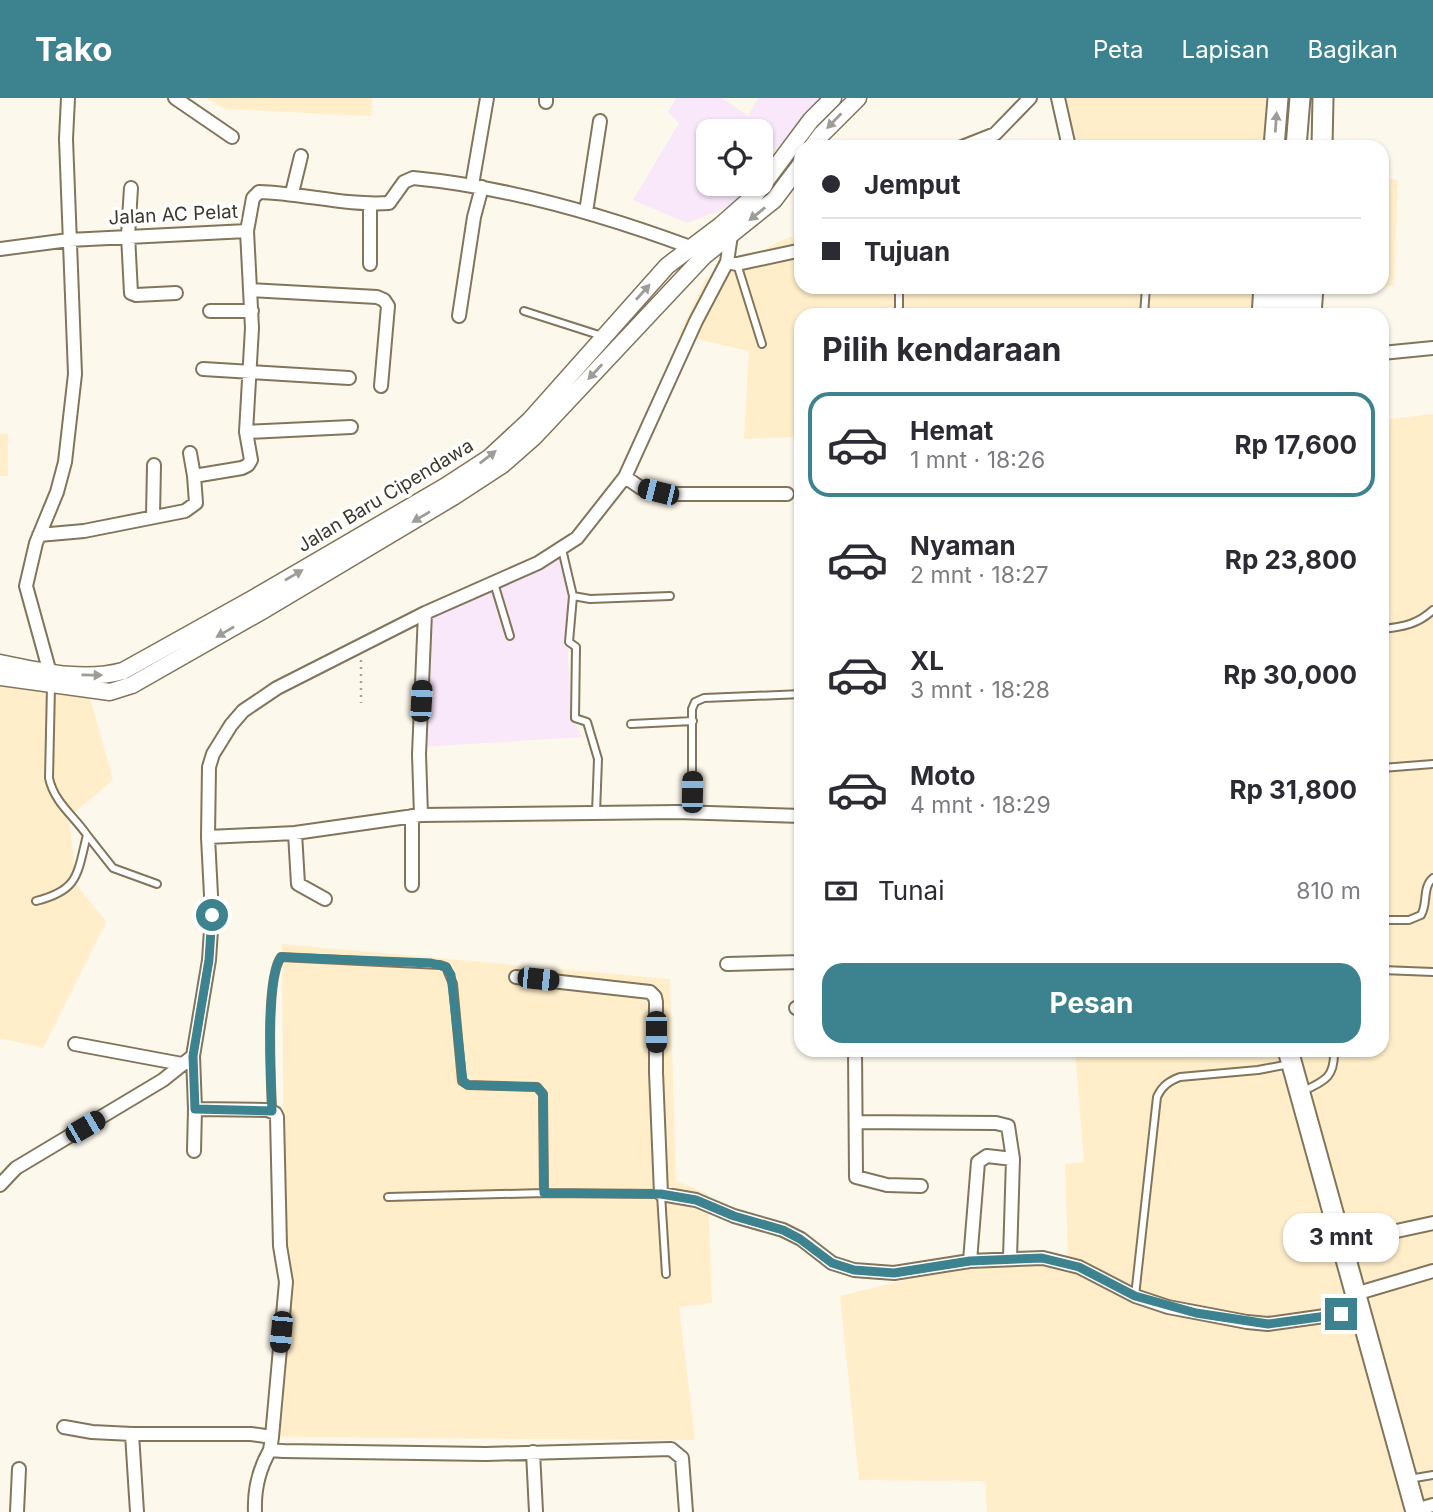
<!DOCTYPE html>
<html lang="id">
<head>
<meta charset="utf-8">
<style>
  body { margin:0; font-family:Inter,sans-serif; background:#f7f7f7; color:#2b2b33; height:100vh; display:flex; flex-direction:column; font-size:26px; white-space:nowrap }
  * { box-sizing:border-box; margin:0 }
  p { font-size:23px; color:#7c7c81 }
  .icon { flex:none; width:38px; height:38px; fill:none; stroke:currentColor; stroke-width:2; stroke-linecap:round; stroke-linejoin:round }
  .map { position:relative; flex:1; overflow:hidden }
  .details { position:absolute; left:794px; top:210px; width:595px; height:749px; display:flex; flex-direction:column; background:#fff; border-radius:21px; box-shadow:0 2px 5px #0004 }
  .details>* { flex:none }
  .banner { position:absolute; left:794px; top:42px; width:595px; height:154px; border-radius:21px; box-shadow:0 2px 5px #0004; display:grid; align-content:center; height:154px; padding:0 28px; background:#fff }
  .buttons { position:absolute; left:696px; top:21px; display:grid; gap:14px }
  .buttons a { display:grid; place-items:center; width:77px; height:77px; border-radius:14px; background:#fff; box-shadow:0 2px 5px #0004; font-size:35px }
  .end { position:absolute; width:32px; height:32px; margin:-16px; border:9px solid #3d838f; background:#fff; box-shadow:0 0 0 4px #fff }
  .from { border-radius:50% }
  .bubble { position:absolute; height:49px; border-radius:21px; background:#fff; box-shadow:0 2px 5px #0004; font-size:23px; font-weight:700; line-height:49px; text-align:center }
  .car { position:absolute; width:21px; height:42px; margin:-21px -10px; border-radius:9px; box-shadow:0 0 5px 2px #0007; background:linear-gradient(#222 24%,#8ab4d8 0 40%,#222 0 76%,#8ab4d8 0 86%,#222 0) }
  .banner b { display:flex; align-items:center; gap:24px; height:66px; font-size:26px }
  .banner b+b { border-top:2px solid #e1e1e2 }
  .banner i { width:18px; height:18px; background:#2b2b33 }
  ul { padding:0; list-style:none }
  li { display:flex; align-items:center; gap:21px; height:105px; margin:0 14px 10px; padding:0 14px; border:4px solid transparent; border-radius:21px }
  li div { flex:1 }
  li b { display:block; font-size:26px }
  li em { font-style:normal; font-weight:700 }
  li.selected { border-color:#3d838f }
  li>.icon { width:63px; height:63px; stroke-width:1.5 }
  h2 { padding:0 28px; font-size:32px; line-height:84px }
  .pay { display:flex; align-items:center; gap:18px; height:77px; padding:0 28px; font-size:26px }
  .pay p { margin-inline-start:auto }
  .primary-button { display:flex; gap:14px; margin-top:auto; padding:14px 28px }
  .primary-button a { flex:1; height:80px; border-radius:21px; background:#3d838f; color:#fff; font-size:28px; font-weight:700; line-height:80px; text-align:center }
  header { display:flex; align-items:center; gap:42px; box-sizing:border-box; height:98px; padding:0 35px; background:#3d838f; color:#fff }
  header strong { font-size:33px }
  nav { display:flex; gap:38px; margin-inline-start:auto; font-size:24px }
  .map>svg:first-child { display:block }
</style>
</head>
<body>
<header>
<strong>Tako</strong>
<nav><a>Peta</a><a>Lapisan</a><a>Bagikan</a></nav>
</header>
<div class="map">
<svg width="1433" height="1414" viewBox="0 0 1433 1414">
  <rect width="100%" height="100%" fill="#fdf8ec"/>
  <path fill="#f9e8fa" d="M676,0H722L748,18L758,0H820L761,69V33H709V86H748L731,108L687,125L633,102L679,25L668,14Z
    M560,453L570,495L567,538L571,617L582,639L422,649L427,510Z"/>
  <path fill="#ffeec9" d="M206,0H372L371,18L226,11Z
    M1060,0H1287L1282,49H1078Z
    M1383,80L1398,82L1394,187L1383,189Z
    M789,139H801L802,189H1379L1304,197L1299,217H802L801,339L744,341L749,253L679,237L706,180Z
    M1433,316V1414H987L985,1383L859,1382L840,1198L1017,1155L1068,1159L1065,1066L1084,1064L1075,952H1382L1383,322Z
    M0,336H8V378H0Z
    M798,378H802L801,522H794Z
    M0,564L83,575L113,682L69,719L76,786L106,824L43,950L0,940Z
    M282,846L670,881L676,1083L708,1096L712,1205L679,1209L695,1342L279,1339L292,1171L284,1143Z"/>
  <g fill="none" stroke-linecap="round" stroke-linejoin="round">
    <defs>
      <path id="lane" d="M737,166L762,246
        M524,213L602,238
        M899,217V194L901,189
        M1144,217L1146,189
        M562,451L573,498L569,544L576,549L575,620L587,624L598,661L596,715
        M494,485L510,538
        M573,498L590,501L670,498
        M1382,531C1403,529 1418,526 1433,512
        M631,626L693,623
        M1382,670L1433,666
        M692,714V611L695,604L704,600L802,596
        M87,737L113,770L157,786
        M36,803C79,792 77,777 87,737C73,717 54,704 49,680L51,588
        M1382,822H1409L1421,817C1428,806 1422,789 1433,780
        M1382,872L1433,874
        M1303,993C1326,983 1335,978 1334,952
        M272,1013C271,982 265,881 281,859L440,867L446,869L453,886L462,983L468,987L537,989L543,996L544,1095
        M388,1099L544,1095L661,1096L666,1176
        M1135,1198L1157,999C1162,988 1169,983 1180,979L1258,972L1290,966
        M1409,1381L1433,1377"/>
      <path id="street" d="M175,0L232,39
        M1058,0L1069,49
        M546,4V0
        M962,49L995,36L1030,0
        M472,87L487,0
        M131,90L128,137L131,195L136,197L176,195
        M292,95L301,58
        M586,114L600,23
        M0,151L69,142L247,133L253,100L259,94C302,95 346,108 389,105L404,84L413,80C508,89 601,116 690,149
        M727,164L737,166L802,152
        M370,166V106
        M251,192L377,199L384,202L388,208L381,288
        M210,213H252
        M459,218L474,119L482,89
        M1382,255L1433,250
        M203,271L349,280
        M246,334L351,329
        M190,355L194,378
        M625,379L641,390L675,396H787
        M153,419L154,367
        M39,437L84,433L185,413L196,405L194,378L242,370L248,367L251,362L246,334L252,230L247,133
        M50,575L26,488L36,445L57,394L65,364L75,276L66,41L68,0
        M421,717L419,656L425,515
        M295,735L298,786L325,801
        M208,739L295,735L421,717L677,714L802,718
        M412,787V718
        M727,866L802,864
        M516,879L650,894L655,899L656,904V974L661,1096L696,1102L734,1118L783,1132L801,1141L832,1165L854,1172L894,1175L970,1163L1043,1160L1079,1169L1135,1198L1168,1209L1247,1224L1268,1226L1360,1213
        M796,910H802
        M75,946L182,966
        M855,952L856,1079L887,1087L921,1088
        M856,1024L996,1025L1008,1028L1013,1061L1010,1160
        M194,1053L195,1011
        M0,1087L16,1070L163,982L193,958L209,862L212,817L208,739L209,669L213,656L231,627L243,613L277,590L425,515L538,465L577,440L625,379L696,223L727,164L731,137L728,133
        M1341,1145L1433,1125
        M970,1163L978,1064L987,1058L1013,1061
        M1355,1196L1433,1173
        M64,1329L92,1334L132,1336
        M272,1339L270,1352L283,1353L486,1356L671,1351L682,1360L686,1414
        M533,1354L536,1414
        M1415,1412L1433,1407
        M17,1414L19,1371
        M137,1414L132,1336H251L272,1339L286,1184L280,1148L277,1019L275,1015L267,1012L195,1011L193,958
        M255,1414C254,1392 259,1371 270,1352"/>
      <path id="secondary" d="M812,49L821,37L858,0
        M0,565C40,573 83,584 123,573L254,500L446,388L489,360L530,322L667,168L721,127L755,97L811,22L833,0
        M0,579L110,594L132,587L262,513L453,399L502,367L534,339L704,158L774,102L802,65"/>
      <path id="primary" d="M1274,49L1278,0
        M1296,49L1300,0
        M1322,49L1323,0
        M1262,217L1264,189
        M1278,217L1280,189
        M1293,217L1296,189
        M1311,217L1313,189
        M1288,952L1416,1414"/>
    </defs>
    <use href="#lane" stroke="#81755b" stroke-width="10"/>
    <use href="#street" stroke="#81755b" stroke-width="16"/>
    <use href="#secondary" stroke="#81755b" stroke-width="19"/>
    <use href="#primary" stroke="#81755b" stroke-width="23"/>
    <path stroke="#a9a498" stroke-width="2.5" stroke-dasharray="2 5" stroke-linecap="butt" d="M361,562V605"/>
    <use href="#lane" stroke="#fff" stroke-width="6"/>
    <use href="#street" stroke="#fff" stroke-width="12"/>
    <use href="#secondary" stroke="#fff" stroke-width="16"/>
    <use href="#primary" stroke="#fff" stroke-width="19"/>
  </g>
  <defs><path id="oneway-solid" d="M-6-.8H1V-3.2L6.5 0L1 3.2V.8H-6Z" transform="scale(1.75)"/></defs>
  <g fill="#9e9c96">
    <use href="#oneway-solid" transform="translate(834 23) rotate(134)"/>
    <use href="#oneway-solid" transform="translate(1276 24) rotate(-86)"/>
    <use href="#oneway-solid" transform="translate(757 116) rotate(141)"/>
    <use href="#oneway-solid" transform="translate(643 194) rotate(-48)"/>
    <use href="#oneway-solid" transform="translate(595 274) rotate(133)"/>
    <use href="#oneway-solid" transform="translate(488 359) rotate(-38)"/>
    <use href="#oneway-solid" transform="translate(421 419) rotate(149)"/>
    <use href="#oneway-solid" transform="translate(294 477) rotate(-30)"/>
    <use href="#oneway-solid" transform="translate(225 534) rotate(150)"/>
    <use href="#oneway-solid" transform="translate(92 577) rotate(1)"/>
  </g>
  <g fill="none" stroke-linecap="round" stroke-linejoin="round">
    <path stroke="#3d838f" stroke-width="9" d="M212,817L209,862L193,958L195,1011L272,1013C271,982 265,881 281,859L431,865L446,869L451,877L463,984L468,987L537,989L543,996L544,1095L661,1096L696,1102L734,1118L783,1132L800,1141L832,1165L854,1172L894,1175L970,1163L1042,1160L1079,1169L1135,1198L1196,1215L1268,1226L1341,1216"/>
  </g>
  <g text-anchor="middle" stroke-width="7" stroke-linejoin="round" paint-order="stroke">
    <g font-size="19" fill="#3d382c" stroke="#fff">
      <text transform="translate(173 116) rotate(-3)" y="7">Jalan AC Pelat</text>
      <text transform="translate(385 397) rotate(-31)" y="7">Jalan Baru Cipendawa</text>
    </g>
  </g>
</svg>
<div class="buttons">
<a><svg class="icon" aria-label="locate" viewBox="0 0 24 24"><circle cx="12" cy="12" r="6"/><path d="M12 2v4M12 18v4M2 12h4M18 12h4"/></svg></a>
</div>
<i class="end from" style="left:212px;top:817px"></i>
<i class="end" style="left:1341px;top:1216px"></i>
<div class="bubble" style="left:1283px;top:1115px;width:116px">3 mnt</div>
<i class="car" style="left:658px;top:394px;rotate:284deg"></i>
<i class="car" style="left:421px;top:603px;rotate:3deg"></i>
<i class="car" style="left:692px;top:694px;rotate:1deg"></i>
<i class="car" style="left:538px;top:881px;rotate:96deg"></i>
<i class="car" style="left:656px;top:934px;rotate:180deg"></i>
<i class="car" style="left:85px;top:1029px;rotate:60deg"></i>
<i class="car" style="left:281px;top:1234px;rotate:185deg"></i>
<div class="banner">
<b><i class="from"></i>Jemput</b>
<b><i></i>Tujuan</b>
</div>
<section class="details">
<h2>Pilih kendaraan</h2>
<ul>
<li class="selected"><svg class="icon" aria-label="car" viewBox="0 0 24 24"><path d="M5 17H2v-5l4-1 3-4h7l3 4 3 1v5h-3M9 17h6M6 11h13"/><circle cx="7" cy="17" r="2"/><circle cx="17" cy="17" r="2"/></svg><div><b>Hemat</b><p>1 mnt · 18:26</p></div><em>Rp 17,600</em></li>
<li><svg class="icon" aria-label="car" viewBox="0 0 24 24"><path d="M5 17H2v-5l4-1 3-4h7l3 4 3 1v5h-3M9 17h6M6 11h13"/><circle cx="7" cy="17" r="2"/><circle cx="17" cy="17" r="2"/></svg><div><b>Nyaman</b><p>2 mnt · 18:27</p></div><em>Rp 23,800</em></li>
<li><svg class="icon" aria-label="car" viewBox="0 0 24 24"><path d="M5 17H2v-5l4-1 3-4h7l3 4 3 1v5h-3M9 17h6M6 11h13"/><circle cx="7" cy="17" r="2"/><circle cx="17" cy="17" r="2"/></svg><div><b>XL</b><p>3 mnt · 18:28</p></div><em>Rp 30,000</em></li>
<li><svg class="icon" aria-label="car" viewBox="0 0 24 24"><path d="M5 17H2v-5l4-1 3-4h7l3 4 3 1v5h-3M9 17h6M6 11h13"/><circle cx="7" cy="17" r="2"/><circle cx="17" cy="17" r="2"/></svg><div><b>Moto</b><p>4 mnt · 18:29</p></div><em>Rp 31,800</em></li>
</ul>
<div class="pay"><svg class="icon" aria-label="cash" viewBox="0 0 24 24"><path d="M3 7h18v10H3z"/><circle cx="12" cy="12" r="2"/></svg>Tunai<p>810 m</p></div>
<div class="primary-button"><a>Pesan</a></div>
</section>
</div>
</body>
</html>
